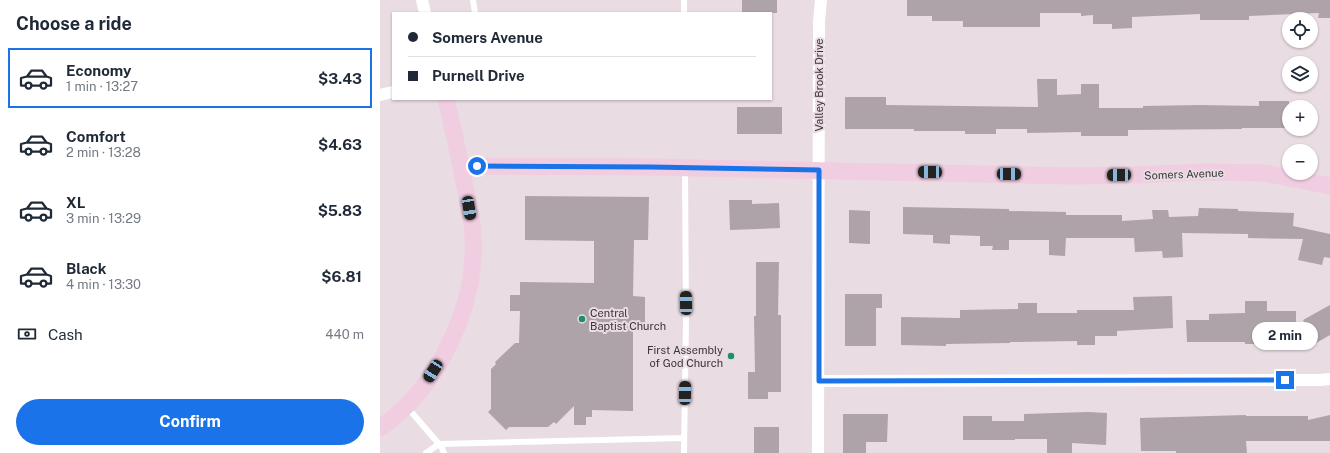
<!DOCTYPE html>
<html lang="en">
<head>
<meta charset="utf-8">
<style>
  body { margin:0; font-family:"Public Sans",sans-serif; background:#f2f2f3; color:#1f2937; height:100vh; display:flex; flex-direction:column; font-size:15px; white-space:nowrap }
  * { box-sizing:border-box; margin:0 }
  p { font-size:13px; color:#747a83 }
  .icon { flex:none; width:22px; height:22px; fill:none; stroke:currentColor; stroke-width:2; stroke-linecap:round; stroke-linejoin:round }
  .map { position:relative; flex:1; overflow:hidden }
  .drawer { display:flex; flex-direction:column; background:#fff; width:380px }
  .drawer>* { flex:none }
  .top-card { position:absolute; left:12px; top:12px; width:380px; height:88px; border-radius:0px; box-shadow:0 1px 3px #0004; display:grid; align-content:center; height:88px; padding:0 16px; background:#fff }
  .fabs { position:absolute; left:902px; top:12px; display:grid; gap:8px }
  .fabs a { display:grid; place-items:center; width:36px; height:36px; border-radius:50%; background:#fff; box-shadow:0 1px 3px #0004; font-size:20px }
  .end { position:absolute; width:18px; height:18px; margin:-9px; border:5px solid #1a73e8; background:#fff; box-shadow:0 0 0 2px #fff }
  .from { border-radius:50% }
  .bubble { position:absolute; height:28px; border-radius:14px; background:#fff; box-shadow:0 1px 3px #0004; font-size:13px; font-weight:700; line-height:28px; text-align:center }
  .car { position:absolute; width:12px; height:24px; margin:-12px -6px; border-radius:5px; box-shadow:0 0 3px 1px #0007; background:linear-gradient(#222 24%,#8ab4d8 0 40%,#222 0 76%,#8ab4d8 0 86%,#222 0) }
  .top-card b { display:flex; align-items:center; gap:14px; height:38px; font-size:15px }
  .top-card b+b { border-top:1px solid #e0e1e3 }
  .top-card i { width:10px; height:10px; background:#1f2937 }
  ul { padding:0; list-style:none }
  li { display:flex; align-items:center; gap:12px; height:60px; margin:0 8px 6px; padding:0 8px; border:2px solid transparent; border-radius:0px }
  li div { flex:1 }
  li b { display:block; font-size:15px }
  li em { font-style:normal; font-weight:700 }
  li.selected { border-color:#1a73e8 }
  li>.icon { width:36px; height:36px; stroke-width:1.5 }
  h2 { padding:0 16px; font-size:18px; line-height:48px }
  .pay { display:flex; align-items:center; gap:10px; height:44px; padding:0 16px; font-size:15px }
  .pay p { margin-inline-start:auto }
  .cta { display:flex; gap:8px; margin-top:auto; padding:8px 16px }
  .cta a { flex:1; height:46px; border-radius:24px; background:#1a73e8; color:#fff; font-size:16px; font-weight:700; line-height:46px; text-align:center }
  main { display:flex; flex:1; min-height:0 }
  .map>svg:first-child { display:block }
</style>
</head>
<body>
<main>
<section class="drawer">
<h2>Choose a ride</h2>
<ul>
<li class="selected"><svg class="icon" aria-label="car" viewBox="0 0 24 24"><path d="M5 17H2v-5l4-1 3-4h7l3 4 3 1v5h-3M9 17h6M6 11h13"/><circle cx="7" cy="17" r="2"/><circle cx="17" cy="17" r="2"/></svg><div><b>Economy</b><p>1 min · 13:27</p></div><em>$3.43</em></li>
<li><svg class="icon" aria-label="car" viewBox="0 0 24 24"><path d="M5 17H2v-5l4-1 3-4h7l3 4 3 1v5h-3M9 17h6M6 11h13"/><circle cx="7" cy="17" r="2"/><circle cx="17" cy="17" r="2"/></svg><div><b>Comfort</b><p>2 min · 13:28</p></div><em>$4.63</em></li>
<li><svg class="icon" aria-label="car" viewBox="0 0 24 24"><path d="M5 17H2v-5l4-1 3-4h7l3 4 3 1v5h-3M9 17h6M6 11h13"/><circle cx="7" cy="17" r="2"/><circle cx="17" cy="17" r="2"/></svg><div><b>XL</b><p>3 min · 13:29</p></div><em>$5.83</em></li>
<li><svg class="icon" aria-label="car" viewBox="0 0 24 24"><path d="M5 17H2v-5l4-1 3-4h7l3 4 3 1v5h-3M9 17h6M6 11h13"/><circle cx="7" cy="17" r="2"/><circle cx="17" cy="17" r="2"/></svg><div><b>Black</b><p>4 min · 13:30</p></div><em>$6.81</em></li>
</ul>
<div class="pay"><svg class="icon" aria-label="cash" viewBox="0 0 24 24"><path d="M3 7h18v10H3z"/><circle cx="12" cy="12" r="2"/></svg>Cash<p>440 m</p></div>
<div class="cta"><a>Confirm</a></div>
</section>
<div class="map">
<svg width="950" height="453" viewBox="0 0 950 453">
  <rect width="100%" height="100%" fill="#e9dce2"/>
  <path fill="#aea3a8" d="M362,0H397V13H362Z
    M527,0H950V18H938L939,13L869,16V20H820V14L752,17V28L732,29V24H713V15L701,16V13H660V27H583V21H552V16H527Z
    M657,79H677V95L701,94V84H719V108H763V106L820,105L879,106V101H909V128H862V129L748,130V136H701V132L647,133V129H616V134H585V131H534V129H465V97H506V105L658,107Z
    M357,107H402V134H357Z
    M145,196L269,197L268,240H254L253,296L265,297V327H253V411L212,410V417H206V425H194V406L176,424L174,422L168,427H129L126,430L108,412L111,409V369L116,364L115,362L135,343H139L140,311H130V295H140V282L214,283V241L145,240Z
    M349,200H372V204L399,203L400,228L350,230Z
    M523,207L629,209V211L686,212V215H742V221L773,219L772,210H788L789,217L818,216L819,208L858,209V211L914,213L913,226L950,234V258L944,257L942,265L918,260L923,239L868,238V234L802,233L803,257L783,258L782,251L755,252L754,238H686L685,256L669,255V240H629V250H612L613,246H600V236L570,235V244L553,243V235L523,234Z
    M469,210L490,211V244L469,243Z
    M376,262H399L398,315H401V392H388V399H368V372H375L374,316H376Z
    M465,294H502V308H496V346H465Z
    M792,296L793,328L737,331V336H715V345H697V341L630,342V343L566,344V346L521,345V317L580,318V310L638,309V303H657V313H697V310H754L753,297Z
    M865,301H887V311H916V344H865V342H807L806,320H829V314L865,313Z
    M950,305V335L936,343L923,320Z
    M708,412L727,413L726,445L692,443V453H667V439H635V440H583V416H612V421H644V414Z
    M463,414H508L507,442H486V453H463Z
    M866,415V416H928V420L950,415V441H866L867,453H796V451H761L760,418Z
    M374,427H399V453H374Z"/>
  <g fill="none" stroke-linecap="round" stroke-linejoin="round">
    <path stroke="#fff" stroke-width="6" d="M93,0L95,13
      M304,0V13
      M27,407L59,444L46,453
      M64,453L62,448L59,444L304,438
      M304,453L306,319L305,169"/>
    <path stroke="#fff" stroke-width="12" d="M42,0L45,13
      M0,95L13,92
      M439,381L940,380L950,379
      M438,453L439,21L441,0"/>
    <path stroke="#f0cde1" stroke-width="17" d="M82,166L270,167L693,176L754,175L822,172L884,173L950,186
      M0,428C58,388 97,306 93,236C93,225 90,214 88,203C82,168 74,134 66,99"/>
  </g>
  <g fill="none" stroke-linecap="round" stroke-linejoin="round">
    <path stroke="#1a73e8" stroke-width="5" d="M97,166L270,167L439,170V381L905,380"/>
  </g>
  <g fill="#1d8d6d" stroke="#e9dce2" stroke-width="1.5">
    <circle cx="202" cy="319" r="4"/>
    <circle cx="351" cy="356" r="4"/>
  </g>
  <g text-anchor="middle" stroke-width="4" stroke-linejoin="round" paint-order="stroke">
    <g font-size="11" fill="#393537" stroke="#e9dce2">
      <text transform="translate(439 85) rotate(-90)" y="4">Valley Brook Drive</text>
      <text transform="translate(804 174) rotate(-2)" y="4">Somers Avenue</text>
    </g>
    <g font-size="11" fill="#393537" stroke="#e9dce2" text-anchor="start">
      <text x="210" y="317">Central<tspan x="210" dy="13">Baptist Church</tspan></text>
      <text x="343" y="354" text-anchor="end">First Assembly<tspan x="343" dy="13">of God Church</tspan></text>
    </g>
  </g>
</svg>
<div class="fabs">
<a><svg class="icon" aria-label="locate" viewBox="0 0 24 24"><circle cx="12" cy="12" r="6"/><path d="M12 2v4M12 18v4M2 12h4M18 12h4"/></svg></a>
<a><svg class="icon" aria-label="layers" viewBox="0 0 24 24"><path d="M12 4l9 5-9 5-9-5zM3 14l9 5 9-5"/></svg></a>
<a>+</a>
<a>−</a>
</div>
<i class="end from" style="left:97px;top:166px"></i>
<i class="end" style="left:905px;top:380px"></i>
<div class="bubble" style="left:872px;top:322px;width:66px">2 min</div>
<i class="car" style="left:550px;top:172px;rotate:271deg"></i>
<i class="car" style="left:629px;top:174px;rotate:91deg"></i>
<i class="car" style="left:739px;top:175px;rotate:269deg"></i>
<i class="car" style="left:89px;top:208px;rotate:171deg"></i>
<i class="car" style="left:306px;top:303px;rotate:359deg"></i>
<i class="car" style="left:53px;top:371px;rotate:213deg"></i>
<i class="car" style="left:305px;top:393px;rotate:1deg"></i>
<div class="top-card">
<b><i class="from"></i>Somers Avenue</b>
<b><i></i>Purnell Drive</b>
</div>
</div>
</main>
</body>
</html>
